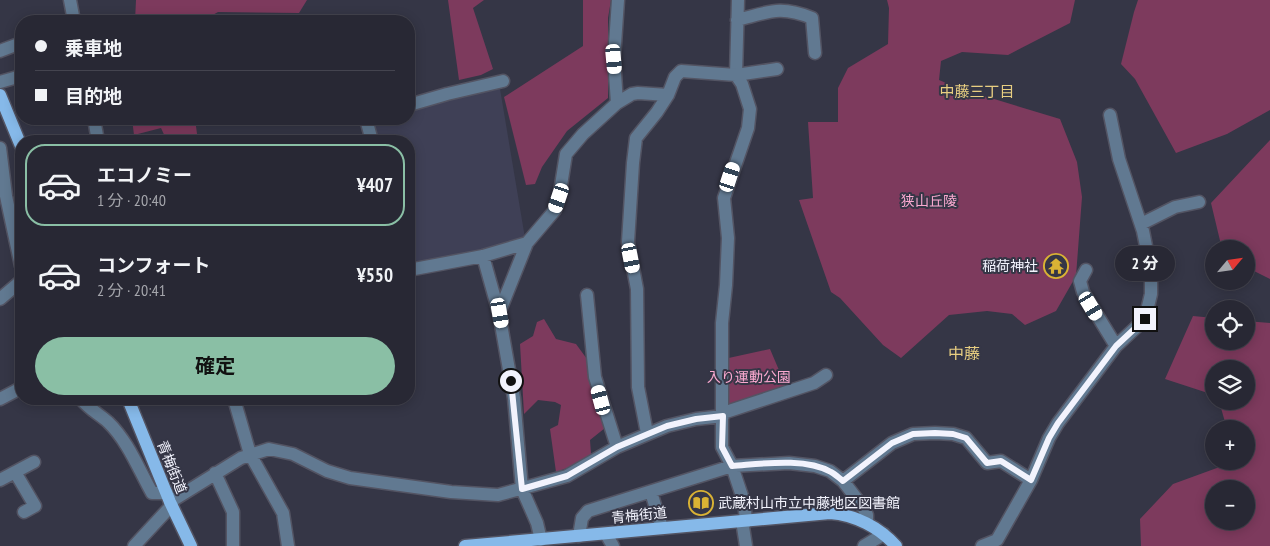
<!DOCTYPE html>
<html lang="ja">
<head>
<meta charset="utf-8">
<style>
  body { margin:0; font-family:"PT Sans Narrow","Noto Sans JP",sans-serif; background:#343440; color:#f1f3f6; height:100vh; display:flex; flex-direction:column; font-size:19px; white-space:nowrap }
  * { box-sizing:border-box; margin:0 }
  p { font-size:16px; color:#a5a6ac }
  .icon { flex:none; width:28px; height:28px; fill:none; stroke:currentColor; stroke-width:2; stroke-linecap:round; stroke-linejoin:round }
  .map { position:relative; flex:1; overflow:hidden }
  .drawer { position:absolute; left:15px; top:135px; width:400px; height:270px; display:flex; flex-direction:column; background:#282834; border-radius:20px; box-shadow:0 2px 12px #0003,0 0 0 1px #44444f }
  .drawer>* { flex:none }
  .top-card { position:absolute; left:15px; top:15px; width:400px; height:110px; border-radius:20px; box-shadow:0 2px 12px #0003,0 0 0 1px #44444f; display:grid; align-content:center; height:110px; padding:0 20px; background:#282834 }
  .needle { width:32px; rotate:61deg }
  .buttons { position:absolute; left:1205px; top:240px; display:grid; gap:10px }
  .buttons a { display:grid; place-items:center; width:50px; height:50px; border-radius:50%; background:#282834; box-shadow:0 2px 12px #0003,0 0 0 1px #44444f; font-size:25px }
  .end { position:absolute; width:22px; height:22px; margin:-11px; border:6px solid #f2f3fd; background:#111; box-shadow:0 0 0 2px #111 }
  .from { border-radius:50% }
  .bubble { position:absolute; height:35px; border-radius:18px; background:#282834; box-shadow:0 2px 12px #0003,0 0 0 1px #44444f; font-size:16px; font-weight:700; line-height:35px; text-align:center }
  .car { position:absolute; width:15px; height:30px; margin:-15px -8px; border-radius:6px; box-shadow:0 0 4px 1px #0007; background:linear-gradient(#fff 24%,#345 0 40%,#fff 0 76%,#345 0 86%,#fff 0) }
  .top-card b { display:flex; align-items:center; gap:18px; height:48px; font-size:19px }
  .top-card b+b { border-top:1px solid #44444f }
  .top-card i { width:12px; height:12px; background:#f1f3f6 }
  ul { padding:9px 0 0; list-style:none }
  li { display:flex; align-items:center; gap:15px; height:82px; margin:0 10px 8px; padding:0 10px; border:2px solid transparent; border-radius:20px }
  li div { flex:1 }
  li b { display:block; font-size:19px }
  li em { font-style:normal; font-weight:700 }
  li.active { border-color:#8abfa5 }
  li>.icon { width:45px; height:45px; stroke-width:1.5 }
  .button { display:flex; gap:10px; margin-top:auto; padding:10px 20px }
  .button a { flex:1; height:58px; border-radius:30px; background:#8abfa5; color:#111; font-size:20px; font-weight:700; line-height:58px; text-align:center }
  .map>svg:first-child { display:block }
</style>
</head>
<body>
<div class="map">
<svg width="1270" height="546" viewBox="0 0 1270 546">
  <rect width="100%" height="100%" fill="#353646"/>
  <path fill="#3f4056" d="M500,89L525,238L483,250L411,265L409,261V141H373L370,119H409V108Z"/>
  <path fill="#7d3a5d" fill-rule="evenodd" d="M136,0H307L299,13L218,12L202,21H135Z
    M448,0H484L473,8L493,69L481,75L459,80Z
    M583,0H611L608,18V98L567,131L542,167L535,184L526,185L504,97L583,46Z
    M887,0H1075L1070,23L1008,55L962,52L941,61L939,80L958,88L1060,119L1077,162L1082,197L1076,276L1056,311L1025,325L1012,314L987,311L949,315L901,358L883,345L840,298L831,292L799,200L813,198L808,122H838V88L848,68L888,44L889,8Z
    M1138,0H1270V110L1227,134L1176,153L1135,79L1121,64L1134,12Z
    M132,119H195L198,141H167L161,128L134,135Z
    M1270,140V279L1246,267V249H1222L1211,203Z
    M1193,316L1214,318V341H1246V321L1270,323V546H1141L1140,519L1173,484L1236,461H1246V429H1227L1219,401H1246V369H1214V395L1165,379ZM1214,489H1246V521H1214Z
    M544,319L556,339L576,344L587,359L590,384L605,428L590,440L591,454L581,463L556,472L550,429L558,425L561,405L555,402L538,400L524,414L520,344L533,336L537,322Z
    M770,349L787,389L728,409L724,359Z"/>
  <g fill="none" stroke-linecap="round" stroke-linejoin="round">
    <defs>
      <path id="minor" d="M70,0L74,21
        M738,0L736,75L742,84L750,109L748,128L724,198L728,238L726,285L722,323V447L732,466L744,502L746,520L743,527L746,546
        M737,20C769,12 780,5 812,18L815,53
        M0,51L21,43
        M0,82L21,76
        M617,103L614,59L618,0
        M409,105L447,94L503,81
        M94,119L98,141
        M366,119L372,141
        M0,148L6,196L21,266
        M1141,224L1175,207L1199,202
        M483,256L499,313L514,398L522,489L537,523L541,540
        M409,270L483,256L527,243
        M1086,270L1080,281L1083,292L1116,346
        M587,295L595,377L617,447
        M0,299L21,281
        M499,313L527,243L555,210L559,198L566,154L583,134L617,103L632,94L638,93L668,95
        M0,399L21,388
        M81,399C89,409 99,414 108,422C128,441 139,470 152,493H167
        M234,399L250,454L283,513L288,546
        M723,413L814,383L826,375
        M647,433L638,387L637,289L628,242L633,163L636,138L657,112L668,95L675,77L681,71L736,75L777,69
        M15,472L35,506L24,512
        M215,473L233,512V546
        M0,480L34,462
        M843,481L892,443L913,434L935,433L953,434L966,438L987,463L1001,461L1031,480
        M651,492L662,528
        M170,502L241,458L269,449L293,454L327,471L350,478L451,492L498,495L567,476L617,447L667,426L696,419L723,416
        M606,534L613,546
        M579,536L582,518L588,511L732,466L789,463L815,466L830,471L843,481L863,507L867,515V523
        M134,546L172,505
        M864,546L884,534
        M982,546L997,540L1031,480L1049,438L1058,423L1116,346L1145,319L1151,294V271L1143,231L1119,159L1110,115"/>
      <path id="major" d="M0,95L21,146
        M128,399L170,502L191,546
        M465,546L830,513C855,515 879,527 896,546"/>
    </defs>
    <use href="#minor" stroke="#535463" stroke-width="15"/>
    <use href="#major" stroke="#535463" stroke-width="15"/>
    <use href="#minor" stroke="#617991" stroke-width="12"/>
    <use href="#major" stroke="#86b9e9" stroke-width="12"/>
  </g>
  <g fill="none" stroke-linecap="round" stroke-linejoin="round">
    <path stroke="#f2f3fd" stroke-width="6" d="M511,381L522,489L567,476L617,447L667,426L696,419L723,416L722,447L732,466C761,464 805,457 831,472C835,474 839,478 843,481L892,443L913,434L935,433L953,434L966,438L987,463L1001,461L1031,480L1049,438L1058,423L1116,346L1145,319"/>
  </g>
  <defs>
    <symbol id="temple-ring" viewBox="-11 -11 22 22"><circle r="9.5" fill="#353646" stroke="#dab334" stroke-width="1.5"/><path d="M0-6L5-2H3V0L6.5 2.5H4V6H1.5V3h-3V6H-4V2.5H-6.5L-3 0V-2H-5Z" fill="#dab334"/></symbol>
    <symbol id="library-ring" viewBox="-11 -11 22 22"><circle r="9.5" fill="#353646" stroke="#dab334" stroke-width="1.5"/><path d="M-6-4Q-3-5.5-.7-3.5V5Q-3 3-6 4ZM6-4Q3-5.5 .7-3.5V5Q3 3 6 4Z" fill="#dab334"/></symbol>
  </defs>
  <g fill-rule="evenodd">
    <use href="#temple-ring" x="1042" y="252" width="28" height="28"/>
    <use href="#library-ring" x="687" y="489" width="28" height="28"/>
  </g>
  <g text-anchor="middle" stroke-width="4" stroke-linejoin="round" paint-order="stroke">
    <g font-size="14" fill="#faa9d0" stroke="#353646">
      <text x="929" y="206">狭山丘陵</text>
      <text x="749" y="382">入り運動公園</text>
    </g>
    <g font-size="14" fill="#f2f3fd" stroke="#353646" text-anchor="end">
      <text x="1038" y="271">稲荷神社</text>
      <text x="718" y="508" text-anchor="start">武蔵村山市立中藤地区図書館</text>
    </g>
    <g font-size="14" fill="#f2f3fd" stroke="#353646">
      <text transform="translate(172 467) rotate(68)" y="5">青梅街道</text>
      <text transform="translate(639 515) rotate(-6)" y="5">青梅街道</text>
    </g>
    <g font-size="15" fill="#e8ce81" stroke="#353646">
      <text x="977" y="97">中藤三丁目</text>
    </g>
    <g font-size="16" fill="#e8ce81" stroke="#353646">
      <text x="964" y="359">中藤</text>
    </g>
  </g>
</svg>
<div class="buttons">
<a><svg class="needle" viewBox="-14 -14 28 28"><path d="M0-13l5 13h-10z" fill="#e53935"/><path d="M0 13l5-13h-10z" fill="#a5a6ac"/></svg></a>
<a><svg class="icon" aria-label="locate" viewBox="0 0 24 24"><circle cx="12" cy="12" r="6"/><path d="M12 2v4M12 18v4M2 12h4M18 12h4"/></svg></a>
<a><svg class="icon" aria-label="layers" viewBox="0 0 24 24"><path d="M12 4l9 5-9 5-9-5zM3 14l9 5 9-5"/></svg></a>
<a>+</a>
<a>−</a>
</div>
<i class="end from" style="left:511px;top:381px"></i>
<i class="end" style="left:1145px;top:319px"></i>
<div class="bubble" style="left:1115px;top:246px;width:60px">2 分</div>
<i class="car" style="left:614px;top:59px;rotate:175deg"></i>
<i class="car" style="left:730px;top:177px;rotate:18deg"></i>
<i class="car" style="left:559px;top:198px;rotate:199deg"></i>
<i class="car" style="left:631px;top:258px;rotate:169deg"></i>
<i class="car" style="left:1091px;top:306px;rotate:149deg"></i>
<i class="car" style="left:500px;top:313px;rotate:170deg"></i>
<i class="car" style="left:601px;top:400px;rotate:345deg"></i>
<div class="top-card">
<b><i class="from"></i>乗車地</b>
<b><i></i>目的地</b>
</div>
<section class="drawer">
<ul>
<li class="active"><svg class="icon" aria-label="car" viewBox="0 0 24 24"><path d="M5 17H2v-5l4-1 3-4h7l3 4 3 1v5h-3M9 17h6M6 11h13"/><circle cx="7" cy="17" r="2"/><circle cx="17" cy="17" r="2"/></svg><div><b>エコノミー</b><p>1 分 · 20:40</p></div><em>¥407</em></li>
<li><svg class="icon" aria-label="car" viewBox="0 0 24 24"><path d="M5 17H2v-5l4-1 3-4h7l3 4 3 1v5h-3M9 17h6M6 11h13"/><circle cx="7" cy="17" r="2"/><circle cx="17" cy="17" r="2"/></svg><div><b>コンフォート</b><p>2 分 · 20:41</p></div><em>¥550</em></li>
</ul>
<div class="button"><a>確定</a></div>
</section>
</div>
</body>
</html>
